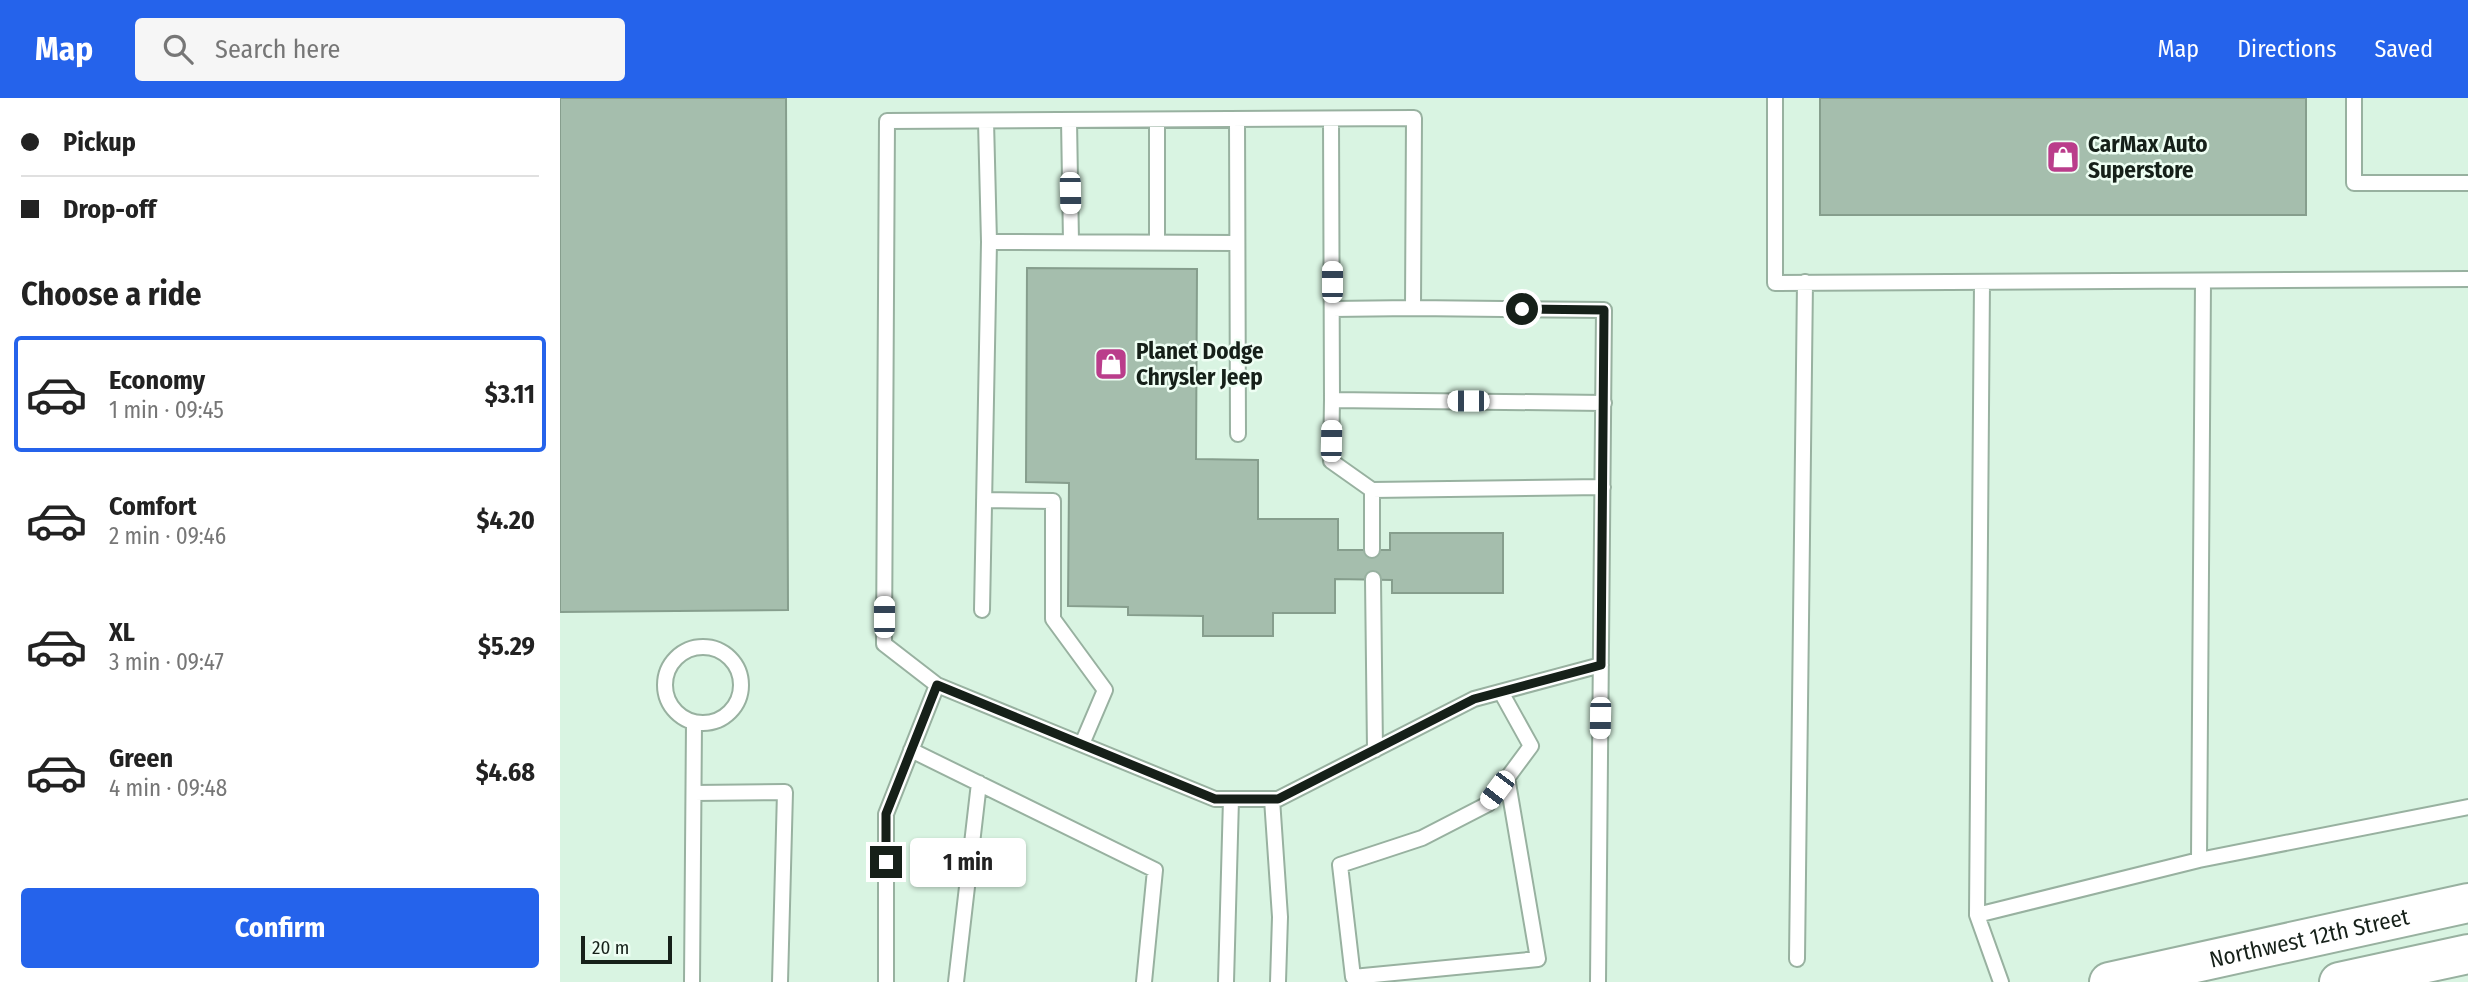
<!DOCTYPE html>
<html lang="en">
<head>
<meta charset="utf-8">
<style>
  body { margin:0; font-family:"Fira Sans Condensed",sans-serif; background:#f6f6f6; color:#222; height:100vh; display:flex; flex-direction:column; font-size:26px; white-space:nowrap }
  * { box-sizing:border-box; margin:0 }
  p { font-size:23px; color:#767676 }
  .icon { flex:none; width:38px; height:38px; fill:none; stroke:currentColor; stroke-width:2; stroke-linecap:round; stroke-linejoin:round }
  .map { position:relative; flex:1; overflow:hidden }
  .panel { display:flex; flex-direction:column; background:#fff; width:560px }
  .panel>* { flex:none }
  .guide { display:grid; align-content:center; height:154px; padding:0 21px; background:#fff }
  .scale { position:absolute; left:21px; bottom:18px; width:91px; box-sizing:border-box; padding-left:7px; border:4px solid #162019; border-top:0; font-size:19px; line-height:24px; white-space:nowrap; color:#162019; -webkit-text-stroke:5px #eefef3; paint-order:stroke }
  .end { position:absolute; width:32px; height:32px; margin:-16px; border:9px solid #162019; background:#fff; box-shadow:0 0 0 4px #fff }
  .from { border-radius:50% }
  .bubble { position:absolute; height:49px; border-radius:7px; background:#fff; box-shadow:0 2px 5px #0004; font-size:23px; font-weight:700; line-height:49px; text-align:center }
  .car { position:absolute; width:21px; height:42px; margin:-21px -10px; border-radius:9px; box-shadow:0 0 5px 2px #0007; background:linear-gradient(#fff 24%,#345 0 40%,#fff 0 76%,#345 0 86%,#fff 0) }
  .guide b { display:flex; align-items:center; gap:24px; height:66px; font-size:26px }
  .guide b+b { border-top:2px solid #e0e0e0 }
  .guide i { width:18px; height:18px; background:#222 }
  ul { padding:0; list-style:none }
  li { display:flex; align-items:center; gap:21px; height:116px; margin:0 14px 10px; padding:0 7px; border:4px solid transparent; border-radius:7px }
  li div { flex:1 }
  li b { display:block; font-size:26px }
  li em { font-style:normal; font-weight:700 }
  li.selected { border-color:#2563eb }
  li>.icon { width:63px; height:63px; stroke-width:1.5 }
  h2 { padding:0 21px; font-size:32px; line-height:84px }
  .primary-button { display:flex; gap:14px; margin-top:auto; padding:14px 21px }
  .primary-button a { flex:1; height:80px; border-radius:7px; background:#2563eb; color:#fff; font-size:28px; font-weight:700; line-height:80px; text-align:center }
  header { display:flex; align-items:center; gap:42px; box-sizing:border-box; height:98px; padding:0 35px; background:#2563eb; color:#fff }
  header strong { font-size:33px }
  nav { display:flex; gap:38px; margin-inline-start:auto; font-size:24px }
  .search { width:490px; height:63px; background:#f6f6f6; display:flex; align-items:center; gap:18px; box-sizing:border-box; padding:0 24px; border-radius:7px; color:#767676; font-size:26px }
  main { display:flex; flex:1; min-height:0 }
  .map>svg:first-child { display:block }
</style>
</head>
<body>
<header>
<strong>Map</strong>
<div class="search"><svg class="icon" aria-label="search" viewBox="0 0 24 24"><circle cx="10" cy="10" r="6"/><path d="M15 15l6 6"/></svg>Search here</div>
<nav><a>Map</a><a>Directions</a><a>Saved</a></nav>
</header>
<main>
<section class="panel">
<div class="guide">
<b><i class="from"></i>Pickup</b>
<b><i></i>Drop-off</b>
</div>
<h2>Choose a ride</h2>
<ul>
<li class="selected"><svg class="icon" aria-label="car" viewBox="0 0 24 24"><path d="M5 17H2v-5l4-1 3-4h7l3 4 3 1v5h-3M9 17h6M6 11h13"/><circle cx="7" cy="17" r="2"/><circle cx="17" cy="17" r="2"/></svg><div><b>Economy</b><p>1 min · 09:45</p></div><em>$3.11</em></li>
<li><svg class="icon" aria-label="car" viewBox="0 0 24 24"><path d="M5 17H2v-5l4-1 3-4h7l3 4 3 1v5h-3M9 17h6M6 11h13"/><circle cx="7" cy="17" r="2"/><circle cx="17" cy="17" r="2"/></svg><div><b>Comfort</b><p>2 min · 09:46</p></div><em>$4.20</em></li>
<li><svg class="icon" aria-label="car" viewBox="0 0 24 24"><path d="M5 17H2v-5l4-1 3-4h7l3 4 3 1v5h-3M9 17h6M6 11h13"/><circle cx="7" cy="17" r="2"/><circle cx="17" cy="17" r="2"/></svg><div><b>XL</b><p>3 min · 09:47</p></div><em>$5.29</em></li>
<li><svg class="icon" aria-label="car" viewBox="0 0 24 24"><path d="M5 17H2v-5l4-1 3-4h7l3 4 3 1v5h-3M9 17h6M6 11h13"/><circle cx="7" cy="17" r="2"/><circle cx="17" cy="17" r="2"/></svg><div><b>Green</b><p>4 min · 09:48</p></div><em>$4.68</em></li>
</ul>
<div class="primary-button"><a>Confirm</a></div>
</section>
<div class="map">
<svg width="1908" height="884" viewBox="0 0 1908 884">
  <rect width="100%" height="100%" fill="#d9f4e2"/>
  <path fill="#a5bead" stroke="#869e8d" stroke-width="2" d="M0,0H226L228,512L0,514Z
    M1260,0H1746V117H1260Z
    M467,170L637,171L636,361L698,362V421H778V452H830V435H943V495H832V482L775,481V515H713V538H643V518L568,517V509L508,508L509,385L466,384Z"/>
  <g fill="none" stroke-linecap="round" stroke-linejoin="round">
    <defs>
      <path id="service" d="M1215,0V185L1908,181
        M1794,0V85H1908
        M677,21L678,336
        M771,21L772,302
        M509,22L511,144
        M597,22V144
        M426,23L429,144L677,145
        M1422,184L1417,817L1441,884
        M772,211L853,210
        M812,392L771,363L772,302L1044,305
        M424,402L493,403V521L545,592L522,646
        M812,452V392L1043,389
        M813,481L815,652
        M422,512L429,144
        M105 587a38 38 0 1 1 76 0a38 38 0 1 1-76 0Z
        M377,587L655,701H718L914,601L1041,567
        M941,594L971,648L928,706L862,740L780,767L793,879L978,861L947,679
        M351,652L595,772L584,884
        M134,695L225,694L220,884
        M712,701L720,819L718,884
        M1639,762L1908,709
        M1417,817L1639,762L1643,183
        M1237,861L1245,184
        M132,884L134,625
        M326,884V716L377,587L324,546L327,23L854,20L853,210L1044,212L1038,884
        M396,884L419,685
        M666,884L671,701"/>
      <g id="secondary">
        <path id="s1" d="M1549,884L1908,805"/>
        <path d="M1779,884L1908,856"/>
      </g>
    </defs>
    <use href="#service" stroke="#98b1a0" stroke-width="18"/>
    <use href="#secondary" stroke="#98b1a0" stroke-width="42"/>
    <use href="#service" stroke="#fff" stroke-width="14"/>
    <use href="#secondary" stroke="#fff" stroke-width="38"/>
  </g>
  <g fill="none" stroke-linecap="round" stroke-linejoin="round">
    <path stroke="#162019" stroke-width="9" d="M326,764V716L377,587L655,701H718L914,601L1041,567L1044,212L962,211"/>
  </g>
  <defs>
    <symbol id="shop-square" viewBox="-11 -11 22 22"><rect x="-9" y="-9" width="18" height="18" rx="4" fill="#ba3d8b" stroke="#eefef3"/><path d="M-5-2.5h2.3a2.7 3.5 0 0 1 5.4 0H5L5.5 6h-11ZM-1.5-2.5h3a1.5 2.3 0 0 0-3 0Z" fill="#fff"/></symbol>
  </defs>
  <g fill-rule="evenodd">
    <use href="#shop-square" x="1484" y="40" width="38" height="38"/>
    <use href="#shop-square" x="532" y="247" width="38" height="38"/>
  </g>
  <g text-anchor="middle" stroke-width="5" stroke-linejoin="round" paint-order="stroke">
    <g font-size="23" font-weight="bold" fill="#162019" stroke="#eefef3" text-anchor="start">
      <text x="1528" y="54">CarMax Auto<tspan x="1528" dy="26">Superstore</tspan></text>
      <text x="576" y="261">Planet Dodge<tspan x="576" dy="26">Chrysler Jeep</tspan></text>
    </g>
    <g font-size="23" fill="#162019" stroke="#eefef3">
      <text dy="8" stroke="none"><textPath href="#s1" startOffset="205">Northwest 12th Street</textPath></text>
    </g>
  </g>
</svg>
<div class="scale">20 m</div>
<i class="end from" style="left:962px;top:211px"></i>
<i class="end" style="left:326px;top:764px"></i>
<div class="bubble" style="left:350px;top:740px;width:116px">1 min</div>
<i class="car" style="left:510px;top:95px;rotate:179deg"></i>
<i class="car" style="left:772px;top:184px;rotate:0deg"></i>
<i class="car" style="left:908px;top:303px;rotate:270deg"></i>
<i class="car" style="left:771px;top:343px;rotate:1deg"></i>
<i class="car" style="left:324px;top:519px;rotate:0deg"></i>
<i class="car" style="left:1040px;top:620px;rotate:181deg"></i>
<i class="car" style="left:937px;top:692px;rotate:217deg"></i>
</div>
</main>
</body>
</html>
